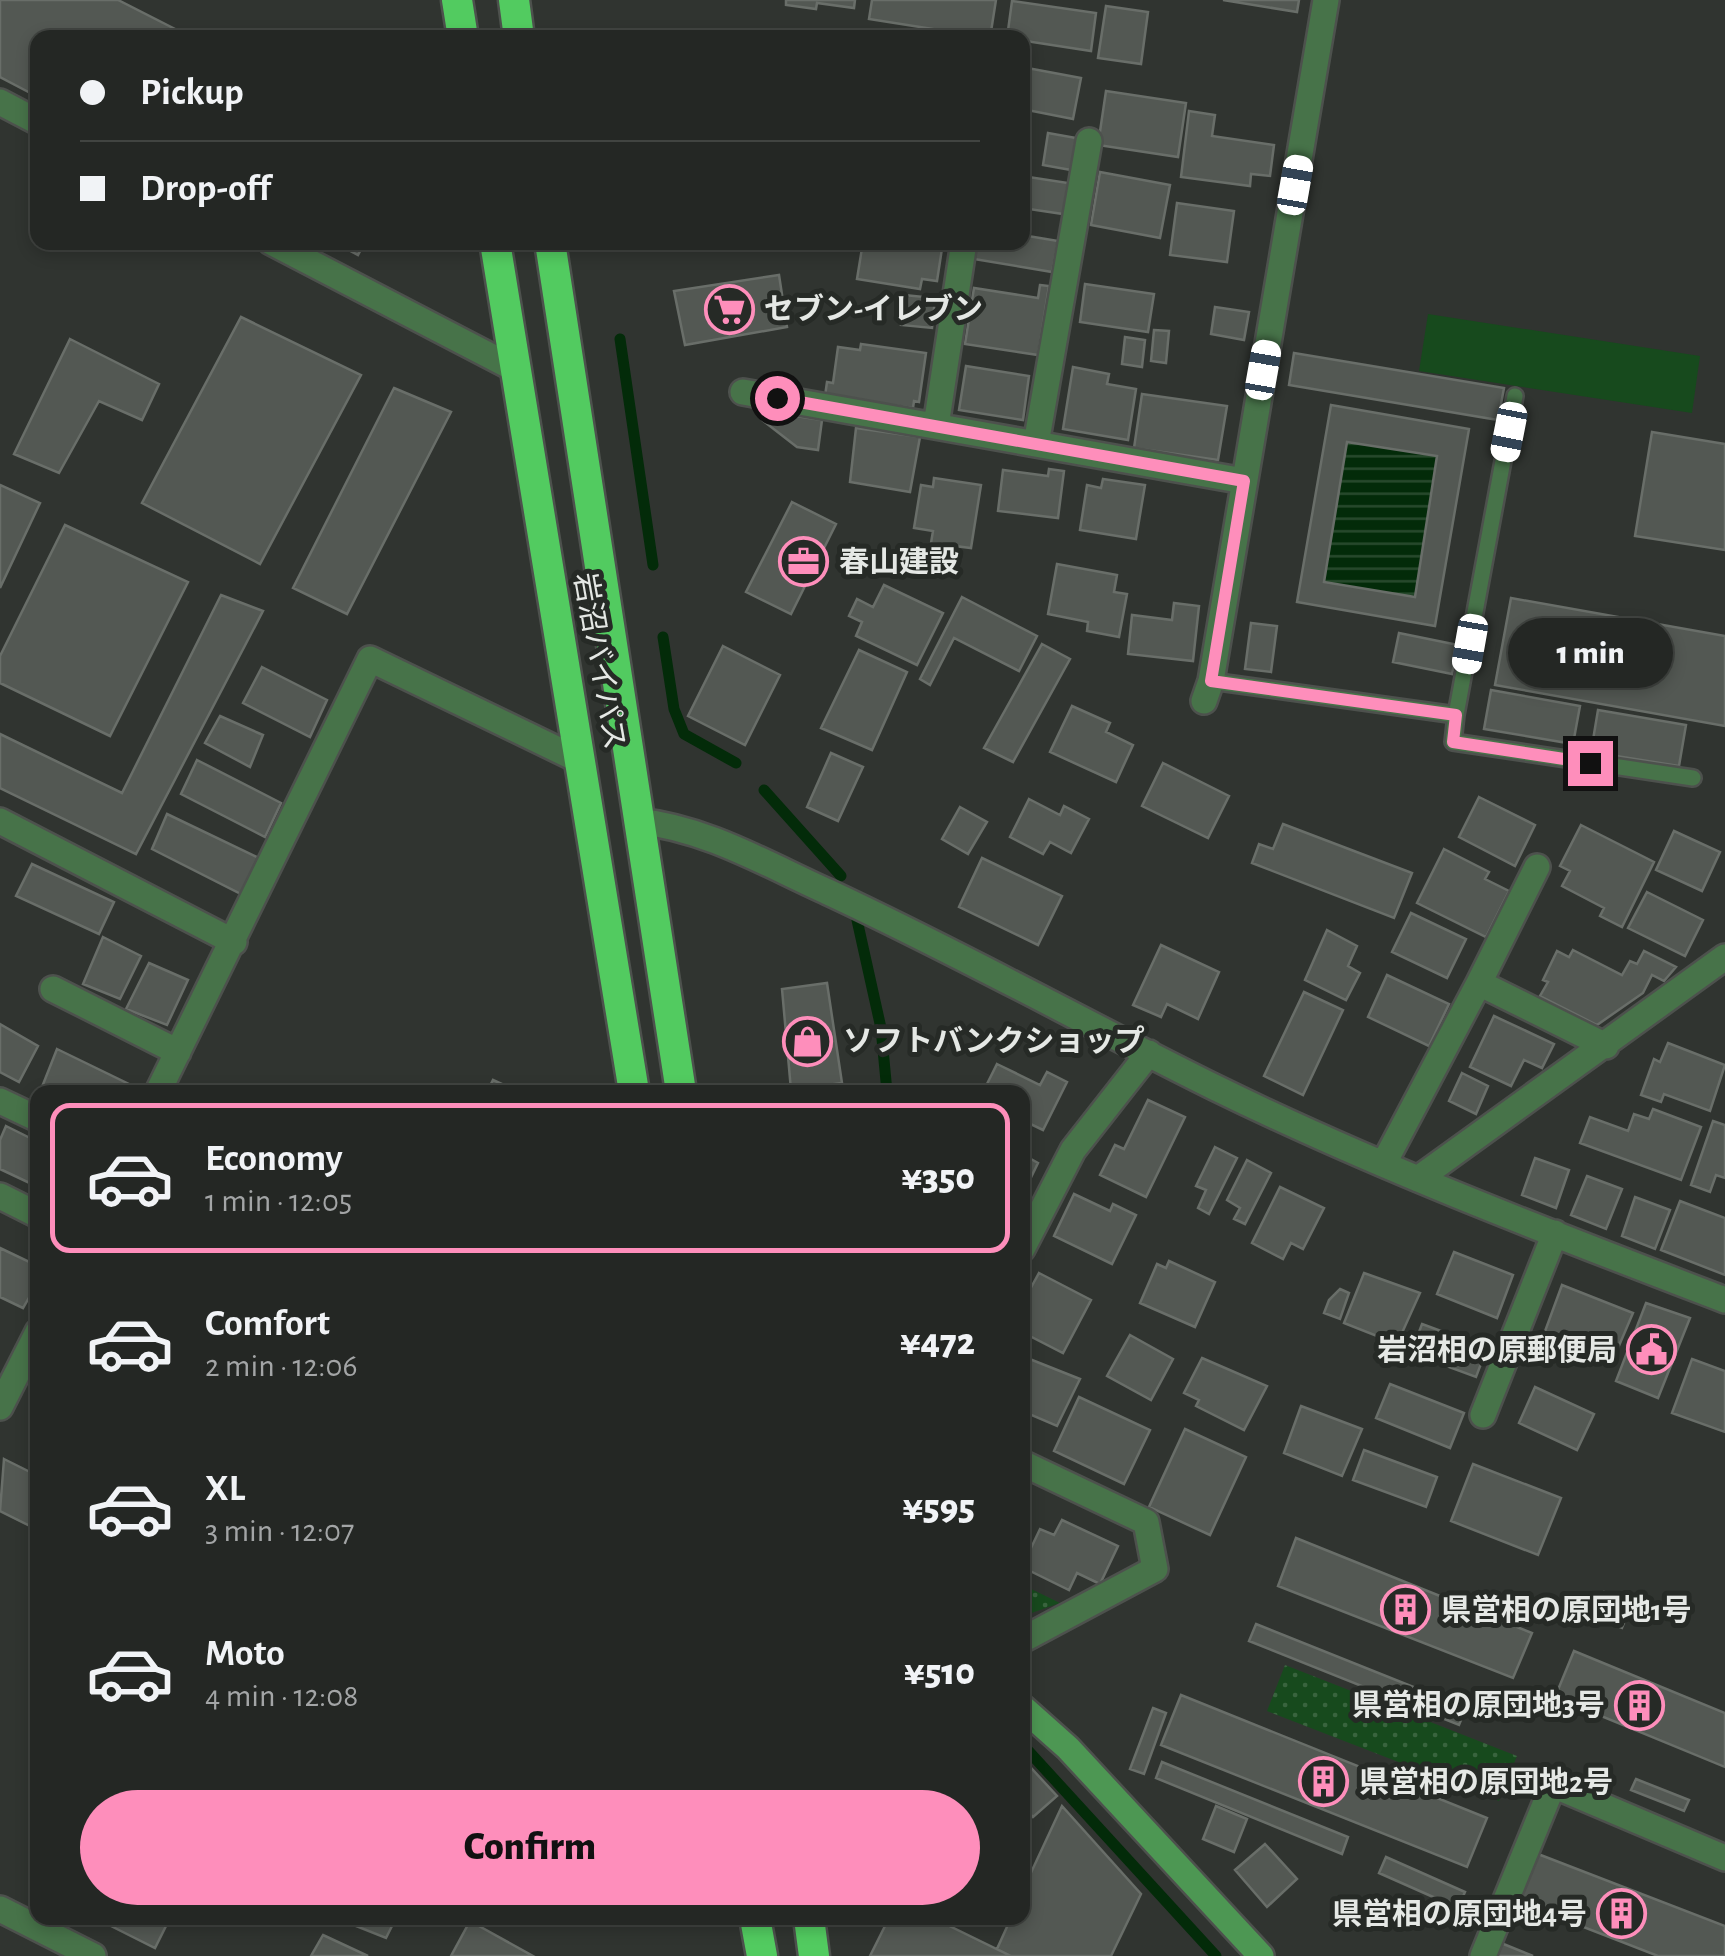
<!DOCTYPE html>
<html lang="en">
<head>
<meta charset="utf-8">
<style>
  body { margin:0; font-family:"Alegreya Sans","Noto Sans JP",sans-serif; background:#303331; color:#f1f3f6; height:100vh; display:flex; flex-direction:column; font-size:38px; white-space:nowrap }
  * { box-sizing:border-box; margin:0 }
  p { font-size:32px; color:#a3a5a6 }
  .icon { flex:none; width:55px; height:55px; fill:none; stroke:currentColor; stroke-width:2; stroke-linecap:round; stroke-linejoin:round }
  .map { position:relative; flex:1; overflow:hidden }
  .sheet { position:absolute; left:30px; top:1085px; width:1000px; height:840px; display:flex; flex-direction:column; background:#242724; border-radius:20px; box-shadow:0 5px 15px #0003,0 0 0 2px #414441 }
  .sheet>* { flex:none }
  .banner { position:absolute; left:30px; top:30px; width:1000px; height:220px; border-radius:20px; box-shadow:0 5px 15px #0003,0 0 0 2px #414441; display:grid; align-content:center; height:220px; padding:0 50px; background:#242724 }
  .end { position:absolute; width:45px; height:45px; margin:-22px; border:12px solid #fe8ebb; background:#111; box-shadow:0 0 0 5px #111 }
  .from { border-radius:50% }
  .bubble { position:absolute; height:70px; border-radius:35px; background:#242724; box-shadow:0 5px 15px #0003,0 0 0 2px #414441; font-size:32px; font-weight:800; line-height:70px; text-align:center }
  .car { position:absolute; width:30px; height:60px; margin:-30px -15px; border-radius:12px; box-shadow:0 0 8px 2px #0007; background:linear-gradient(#fff 24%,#345 0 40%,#fff 0 76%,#345 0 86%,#fff 0) }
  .banner b { display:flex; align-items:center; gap:35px; height:95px; font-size:38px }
  .banner b+b { border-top:2px solid #414441 }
  .banner i { width:25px; height:25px; background:#f1f3f6 }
  ul { padding:18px 0 0; list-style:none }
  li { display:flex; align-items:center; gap:30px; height:150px; margin:0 20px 15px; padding:0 30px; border:5px solid transparent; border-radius:20px }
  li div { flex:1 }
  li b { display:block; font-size:38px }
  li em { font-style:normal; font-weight:800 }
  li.selected { border-color:#fe8ebb }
  li>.icon { width:90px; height:90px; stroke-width:1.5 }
  .button { display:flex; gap:20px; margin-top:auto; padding:20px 50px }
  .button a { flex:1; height:115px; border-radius:60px; background:#fe8ebb; color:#111; font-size:40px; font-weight:800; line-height:115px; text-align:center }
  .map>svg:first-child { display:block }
</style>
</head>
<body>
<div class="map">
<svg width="1725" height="1956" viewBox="0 0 1725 1956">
  <defs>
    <pattern id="park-dots" width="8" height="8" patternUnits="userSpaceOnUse" patternTransform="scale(2.5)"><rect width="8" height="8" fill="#174a1d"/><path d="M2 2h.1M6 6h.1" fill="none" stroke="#39643e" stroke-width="1.8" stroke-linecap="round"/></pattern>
    <pattern id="water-rules" width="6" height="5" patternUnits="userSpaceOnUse" patternTransform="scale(2.5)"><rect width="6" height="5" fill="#032b09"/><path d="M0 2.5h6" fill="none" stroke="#284a2d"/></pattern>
  </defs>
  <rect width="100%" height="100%" fill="#303430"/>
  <path fill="#174a1d" d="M1428,314L1700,356L1692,413L1419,371Z"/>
  <path fill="url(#park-dots)" d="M1022,1585H1023L1060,1603L1023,1616Z
    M1285,1665L1517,1756L1499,1801L1267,1711Z"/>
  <path fill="url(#water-rules)" d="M1347,442L1437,456L1415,597L1324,582Z"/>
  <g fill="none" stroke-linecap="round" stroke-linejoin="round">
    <path stroke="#032b09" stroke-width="11" d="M620,339L653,565
      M663,637L674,709L684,734L736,763
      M764,790L841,876
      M857,920L881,1028L887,1092
      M1022,1744L1216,1956"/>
  </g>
  <path fill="#535853" stroke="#696e69" stroke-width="2.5" fill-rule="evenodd" d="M0,0H118L177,30L173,38H38V97L0,77Z
    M786,0H855L854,8L817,3L816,9L786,5Z
    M872,0H996L990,38L869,19Z
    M1223,0H1299L1297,12Z
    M1012,1L1096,13L1091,51L1007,38Z
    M1106,6L1148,12L1141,64L1098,58Z
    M1022,67L1081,78L1073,119L1022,109Z
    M1106,91L1186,103L1178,157L1098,145Z
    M1189,111L1215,115L1212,136L1274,145L1270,176L1251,174L1250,186L1181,177Z
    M1048,133L1076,138L1071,170L1043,165Z
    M1100,172L1170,185L1160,238L1091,225Z
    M1022,176L1068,183L1063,214L1022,208Z
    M1177,203L1234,211L1227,262L1170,255Z
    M1022,235L1058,241L1052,272L974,259L977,242H1022Z
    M333,242H365L358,255Z
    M863,242H943L937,281L922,279L920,289L857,279Z
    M779,275L787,327L685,345L674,291Z
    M1085,284L1154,294L1148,332L1080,322Z
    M1040,285L1049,286L1038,355L965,344L974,288L1038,298Z
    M904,295L935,298L932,328L901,325Z
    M1215,307L1249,312L1244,340L1211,334Z
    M241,317L361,375L260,564L142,503Z
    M1154,330L1169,331L1166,363L1151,361Z
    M1125,337L1145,340L1142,367L1122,364Z
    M70,339L159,384L142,420L99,401L59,473L14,454Z
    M861,344L926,353L919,402L914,401L913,408L825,396L827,382L833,383L838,347L860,350Z
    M1294,353L1504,388L1498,420L1289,385Z
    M966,366L1029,376L1023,420L959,410Z
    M1073,367L1109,374L1107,384L1136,389L1128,440L1063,429Z
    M394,388L451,412L347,614L293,588Z
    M1142,394L1227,406L1218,460L1134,448Z
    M1331,405L1469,429L1435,626L1297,602ZM1347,442L1437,456L1415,597L1324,582Z
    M763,411L822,420L818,450L797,447L762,420Z
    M856,428L920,437L910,492L850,482Z
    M1652,432L1725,444V550L1635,536Z
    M1049,469L1064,471L1058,518L998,511L1003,470L1048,476Z
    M934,478L981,485L971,548L931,543L933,531L914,528L921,485L933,487Z
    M1103,479L1145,485L1136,539L1080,530L1087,485L1101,488Z
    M0,485L40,503L0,588Z
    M792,502L836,524L791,614L746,592Z
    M65,525L188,582L110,736L0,683V656Z
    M1057,564L1117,575L1114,592L1127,594L1119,637L1087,631L1088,622L1048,614Z
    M884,585L943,613L917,665L856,636L862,622L849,616L857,599L873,607Z
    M221,595L263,611L136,854L0,788V734L122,793Z
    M962,597L1037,636L1019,671L954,638L930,685L920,679Z
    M1511,598L1725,636V726L1495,685Z
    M1174,603L1199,606L1193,661L1128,654L1132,615L1172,620Z
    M1251,623L1277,626L1271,672L1245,669Z
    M1399,633L1458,645L1452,674L1393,662Z
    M1042,644L1070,659L1013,762L984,748Z
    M723,646L780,675L745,745L688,716Z
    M859,650L907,672L872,750L821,728Z
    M262,667L327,700L310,737L243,703Z
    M1491,690L1580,706L1573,744L1484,729Z
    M1072,706L1110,723L1106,732L1133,745L1116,782L1050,752Z
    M1598,710L1686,725L1679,766L1591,752Z
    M220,716L263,735L250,767L205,743Z
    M831,753L863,767L838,821L807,807Z
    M197,760L281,803L265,837L181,794Z
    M1163,763L1229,796L1208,838L1142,806Z
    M1479,797L1535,825L1515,866L1459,837Z
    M1029,799L1060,815L1064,806L1089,819L1071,853L1050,842L1043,854L1010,837Z
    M960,807L987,822L968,854L942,839Z
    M167,814L259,858L241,894L152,849Z
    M1283,824L1412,873L1394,918L1252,863L1259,844L1273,849Z
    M1581,825L1654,862L1622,927L1600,916L1604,908L1562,886L1570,871L1560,866Z
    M1674,831L1720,852L1702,891L1656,870Z
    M1444,849L1489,872L1485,879L1509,891L1486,937L1417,903Z
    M982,858L1062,896L1038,945L959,907Z
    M32,864L114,902L99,934L16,896Z
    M1647,892L1703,920L1685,956L1628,928Z
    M1411,913L1466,939L1447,978L1392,952Z
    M1327,930L1357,946L1348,966L1360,973L1346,1000L1305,980Z
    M103,937L141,956L120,999L83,984Z
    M1161,945L1219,972L1198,1019L1167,1004L1161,1017L1133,1005Z
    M1573,950L1622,975L1630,961L1637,964L1644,951L1676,967L1664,981L1652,975L1643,993L1597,1025L1540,996L1548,982L1543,980L1557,951L1569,957Z
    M149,963L188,980L167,1025L126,1009Z
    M1387,975L1449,1004L1429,1046L1368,1017Z
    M827,983L842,1083L791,1090L782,989Z
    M1304,992L1343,1010L1303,1095L1264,1076Z
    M1494,1016L1554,1044L1542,1068L1524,1060L1511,1086L1470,1067Z
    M0,1024L38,1046L19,1082L0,1072Z
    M1668,1043L1725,1065L1710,1111L1664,1094L1661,1102L1641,1095L1654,1059L1660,1062Z
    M57,1049L137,1088L134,1092H40Z
    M997,1064L1040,1085L1047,1072L1067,1082L1043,1130L1022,1120V1092H983Z
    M1462,1073L1488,1086L1476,1114L1449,1101Z
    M493,1080L520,1092H487Z
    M1148,1100L1185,1117L1146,1197L1100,1175L1115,1145L1124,1149Z
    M1653,1109L1701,1127L1681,1180L1580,1143L1590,1117L1628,1131L1634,1114L1649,1119Z
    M1713,1121L1725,1125V1178L1716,1175L1710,1192L1691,1185Z
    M6,1126L38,1142V1187L0,1169V1140Z
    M1215,1147L1237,1158L1209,1214L1198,1208L1206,1190L1196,1186Z
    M1022,1154L1038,1163L1022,1196Z
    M1535,1158L1569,1170L1556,1208L1522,1195Z
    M1247,1160L1271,1173L1245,1224L1234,1219L1240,1208L1227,1200Z
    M1587,1176L1622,1189L1606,1229L1571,1215Z
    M1280,1187L1324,1208L1303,1249L1291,1243L1283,1259L1252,1243Z
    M1074,1194L1110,1211L1113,1204L1136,1215L1112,1264L1054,1236Z
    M1635,1197L1670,1210L1655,1249L1622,1236Z
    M1680,1201L1725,1218V1275L1661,1250Z
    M0,1248L38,1266V1282L23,1308L0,1297Z
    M1454,1252L1513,1275L1497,1318L1437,1294Z
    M1169,1261L1215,1282L1195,1327L1140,1303L1157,1264L1166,1268Z
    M1039,1273L1091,1300L1063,1353L1022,1332V1304Z
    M1364,1273L1420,1293L1397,1344L1344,1323Z
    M1562,1285L1633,1313L1612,1362L1544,1334Z
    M1340,1289L1349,1293L1340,1319L1324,1313L1329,1300Z
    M1646,1303L1690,1318L1658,1398L1616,1381Z
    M1422,1324L1487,1348L1476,1377L1411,1353Z
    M1130,1335L1173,1359L1151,1400L1107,1376Z
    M1022,1356L1080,1379L1057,1426L1022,1411Z
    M1202,1358L1267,1386L1244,1430L1196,1406L1199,1400L1184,1393Z
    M1692,1359L1725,1371V1432L1672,1413Z
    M1390,1384L1464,1413L1450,1448L1376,1418Z
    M1535,1387L1594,1414L1577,1450L1519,1423Z
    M1079,1397L1150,1430L1124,1484L1054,1451Z
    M1301,1406L1362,1429L1342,1476L1284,1453Z
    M1185,1429L1246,1457L1210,1535L1149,1507Z
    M1364,1450L1437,1477L1426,1507L1353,1480Z
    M4,1459L38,1476V1530L0,1511Z
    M1473,1464L1561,1498L1538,1555L1451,1521Z
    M1062,1520L1118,1546L1100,1584L1077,1573L1069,1590L1022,1567L1040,1529L1054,1535Z
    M1296,1538L1532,1633L1513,1678L1278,1586Z
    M1604,1592L1632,1603L1622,1628L1594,1617Z
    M1256,1624L1466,1708L1459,1725L1249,1641Z
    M1574,1651L1725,1713V1767L1555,1697Z
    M1181,1695L1487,1818L1467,1867L1161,1745Z
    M1153,1708L1166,1713L1144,1774L1130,1769Z
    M1022,1758L1057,1796L1033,1817L1022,1805Z
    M1162,1762L1348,1837L1342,1854L1156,1778Z
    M1636,1779L1689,1800L1684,1811L1631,1790Z
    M1062,1806L1141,1894L1111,1956H1011L997,1949L1011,1918H1022V1892Z
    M1216,1806L1247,1819L1234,1852L1203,1839Z
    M1265,1844L1297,1879L1267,1907L1235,1870Z
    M1538,1854L1725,1926V1956H1658L1519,1902Z
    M1386,1857L1465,1892L1458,1908L1379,1873Z
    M95,1918H170L155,1948Z
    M336,1918H396L386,1938Z
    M889,1918H933L1011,1956H870Z
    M470,1921L533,1956H451Z
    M323,1935L368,1956H311Z
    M1501,1943L1533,1956H1496Z"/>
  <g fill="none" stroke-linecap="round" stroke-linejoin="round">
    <defs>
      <path id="lane" d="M1211,681L1456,715L1515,396
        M1456,715L1453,742L1693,778"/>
      <path id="street" d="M0,102L38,122
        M271,242L515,369
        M743,392L1244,481
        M936,426L964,242
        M1036,444L1089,141
        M1204,701L1211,681L1326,0
        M0,821L234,942
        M637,821C706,828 766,864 828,892C959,953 1085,1023 1214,1087C1379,1168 1553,1234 1725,1300
        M1479,983L1537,867
        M53,989L178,1052
        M158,1092L370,659L581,761
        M0,1101L38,1119
        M1384,1163L1479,983L1606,1046
        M1418,1179L1725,957
        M0,1196L38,1215
        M1022,1249L1073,1150L1149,1053
        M0,1407L38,1332
        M1483,1415L1555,1233
        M1022,1463L1146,1522L1155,1569L1022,1640
        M0,1909L93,1956
        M1483,1956L1553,1785L1725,1858"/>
      <path id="secondary" d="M1022,1707L1068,1748L1261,1956"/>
      <path id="highway" d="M457,0L463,38
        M514,0L519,38
        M495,242L634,1092
        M550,242L681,1092
        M755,1918L762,1956
        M809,1918L814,1956"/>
    </defs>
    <use href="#lane" stroke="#4d514d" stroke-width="20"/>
    <use href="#street" stroke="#4d514d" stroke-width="30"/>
    <use href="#secondary" stroke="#4d514d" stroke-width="30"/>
    <use href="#highway" stroke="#4d514d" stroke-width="35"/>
    <use href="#lane" stroke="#477349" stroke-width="15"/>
    <use href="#street" stroke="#477349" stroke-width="25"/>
    <use href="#secondary" stroke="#4d9753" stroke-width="25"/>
    <use href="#highway" stroke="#52cb60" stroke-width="30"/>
  </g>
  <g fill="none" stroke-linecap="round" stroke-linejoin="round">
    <path stroke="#fe8ebb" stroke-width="12" d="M777,398L1244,481L1211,681L1456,715L1453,742L1590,763"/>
  </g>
  <defs>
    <symbol id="supermarket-ring" viewBox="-11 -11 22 22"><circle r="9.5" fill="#262a26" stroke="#fe8ebb" stroke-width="1.5"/><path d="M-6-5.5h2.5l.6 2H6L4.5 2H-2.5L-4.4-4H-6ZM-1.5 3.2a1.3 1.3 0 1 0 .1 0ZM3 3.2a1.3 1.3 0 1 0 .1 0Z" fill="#fe8ebb"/></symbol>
    <symbol id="office-ring" viewBox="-11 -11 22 22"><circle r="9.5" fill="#262a26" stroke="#fe8ebb" stroke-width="1.5"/><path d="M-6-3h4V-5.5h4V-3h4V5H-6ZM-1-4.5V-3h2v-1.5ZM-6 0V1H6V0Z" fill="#fe8ebb"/></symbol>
    <symbol id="shop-ring" viewBox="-11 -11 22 22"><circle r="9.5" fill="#262a26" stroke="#fe8ebb" stroke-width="1.5"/><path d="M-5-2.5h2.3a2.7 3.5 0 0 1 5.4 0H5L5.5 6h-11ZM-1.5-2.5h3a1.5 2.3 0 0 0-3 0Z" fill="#fe8ebb"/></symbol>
    <symbol id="civic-ring" viewBox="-11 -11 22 22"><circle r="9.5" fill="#262a26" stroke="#fe8ebb" stroke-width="1.5"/><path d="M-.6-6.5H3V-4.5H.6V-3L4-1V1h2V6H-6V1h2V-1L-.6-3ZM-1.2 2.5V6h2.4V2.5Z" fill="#fe8ebb"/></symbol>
    <symbol id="building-ring" viewBox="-11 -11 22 22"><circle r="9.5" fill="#262a26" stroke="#fe8ebb" stroke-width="1.5"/><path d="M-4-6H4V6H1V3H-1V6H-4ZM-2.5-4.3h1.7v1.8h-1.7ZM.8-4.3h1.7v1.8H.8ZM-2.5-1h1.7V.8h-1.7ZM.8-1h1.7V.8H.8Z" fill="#fe8ebb"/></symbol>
  </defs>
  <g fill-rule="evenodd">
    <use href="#supermarket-ring" x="702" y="282" width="55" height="55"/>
    <use href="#office-ring" x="776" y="534" width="55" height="55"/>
    <use href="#shop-ring" x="780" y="1014" width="55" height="55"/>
    <use href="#civic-ring" x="1624" y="1322" width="55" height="55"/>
    <use href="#building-ring" x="1378" y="1582" width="55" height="55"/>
    <use href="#building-ring" x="1612" y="1678" width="55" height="55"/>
    <use href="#building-ring" x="1296" y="1754" width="55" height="55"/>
    <use href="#building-ring" x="1594" y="1886" width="55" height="55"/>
  </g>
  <g text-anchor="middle" stroke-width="10" stroke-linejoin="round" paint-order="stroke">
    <g font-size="30" font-weight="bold" fill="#e5e8e5" stroke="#262a26" text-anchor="start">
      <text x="764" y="319">セブン-イレブン</text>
      <text x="839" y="572">春山建設</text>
      <text x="843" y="1051">ソフトバンクショップ</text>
      <text x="1617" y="1360" text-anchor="end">岩沼相の原郵便局</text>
      <text x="1441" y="1620">県営相の原団地1号</text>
      <text x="1605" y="1715" text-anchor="end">県営相の原団地3号</text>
      <text x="1359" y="1792">県営相の原団地2号</text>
      <text x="1587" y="1924" text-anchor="end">県営相の原団地4号</text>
    </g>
    <g font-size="30" fill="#e5e8e5" stroke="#262a26">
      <text transform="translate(600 661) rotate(80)" y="10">岩沼バイパス</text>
    </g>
  </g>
</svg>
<i class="end from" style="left:777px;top:398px"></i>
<i class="end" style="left:1590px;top:763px"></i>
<div class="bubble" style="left:1508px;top:618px;width:165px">1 min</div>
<i class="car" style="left:1295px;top:185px;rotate:10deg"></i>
<i class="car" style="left:1263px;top:370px;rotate:10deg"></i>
<i class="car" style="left:1509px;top:432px;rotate:191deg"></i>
<i class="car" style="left:1470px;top:644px;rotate:190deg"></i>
<div class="banner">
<b><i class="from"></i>Pickup</b>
<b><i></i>Drop-off</b>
</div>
<section class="sheet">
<ul>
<li class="selected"><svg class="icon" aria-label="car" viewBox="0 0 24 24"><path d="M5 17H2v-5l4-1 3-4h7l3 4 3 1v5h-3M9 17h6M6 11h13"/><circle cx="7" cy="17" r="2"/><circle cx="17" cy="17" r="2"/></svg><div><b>Economy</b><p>1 min · 12:05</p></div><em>¥350</em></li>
<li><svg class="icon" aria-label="car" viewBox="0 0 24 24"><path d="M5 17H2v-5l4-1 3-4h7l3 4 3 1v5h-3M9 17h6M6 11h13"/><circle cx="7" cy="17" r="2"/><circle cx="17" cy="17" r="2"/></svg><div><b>Comfort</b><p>2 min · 12:06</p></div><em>¥472</em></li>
<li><svg class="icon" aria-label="car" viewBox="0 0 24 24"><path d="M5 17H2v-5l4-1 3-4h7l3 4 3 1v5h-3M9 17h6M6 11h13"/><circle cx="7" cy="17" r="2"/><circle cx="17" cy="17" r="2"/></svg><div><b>XL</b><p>3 min · 12:07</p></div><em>¥595</em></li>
<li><svg class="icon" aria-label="car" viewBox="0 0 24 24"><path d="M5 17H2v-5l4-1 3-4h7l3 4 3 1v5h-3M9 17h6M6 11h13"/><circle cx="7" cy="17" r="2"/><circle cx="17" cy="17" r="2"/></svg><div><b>Moto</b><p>4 min · 12:08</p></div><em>¥510</em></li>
</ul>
<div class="button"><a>Confirm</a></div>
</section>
</div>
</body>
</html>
